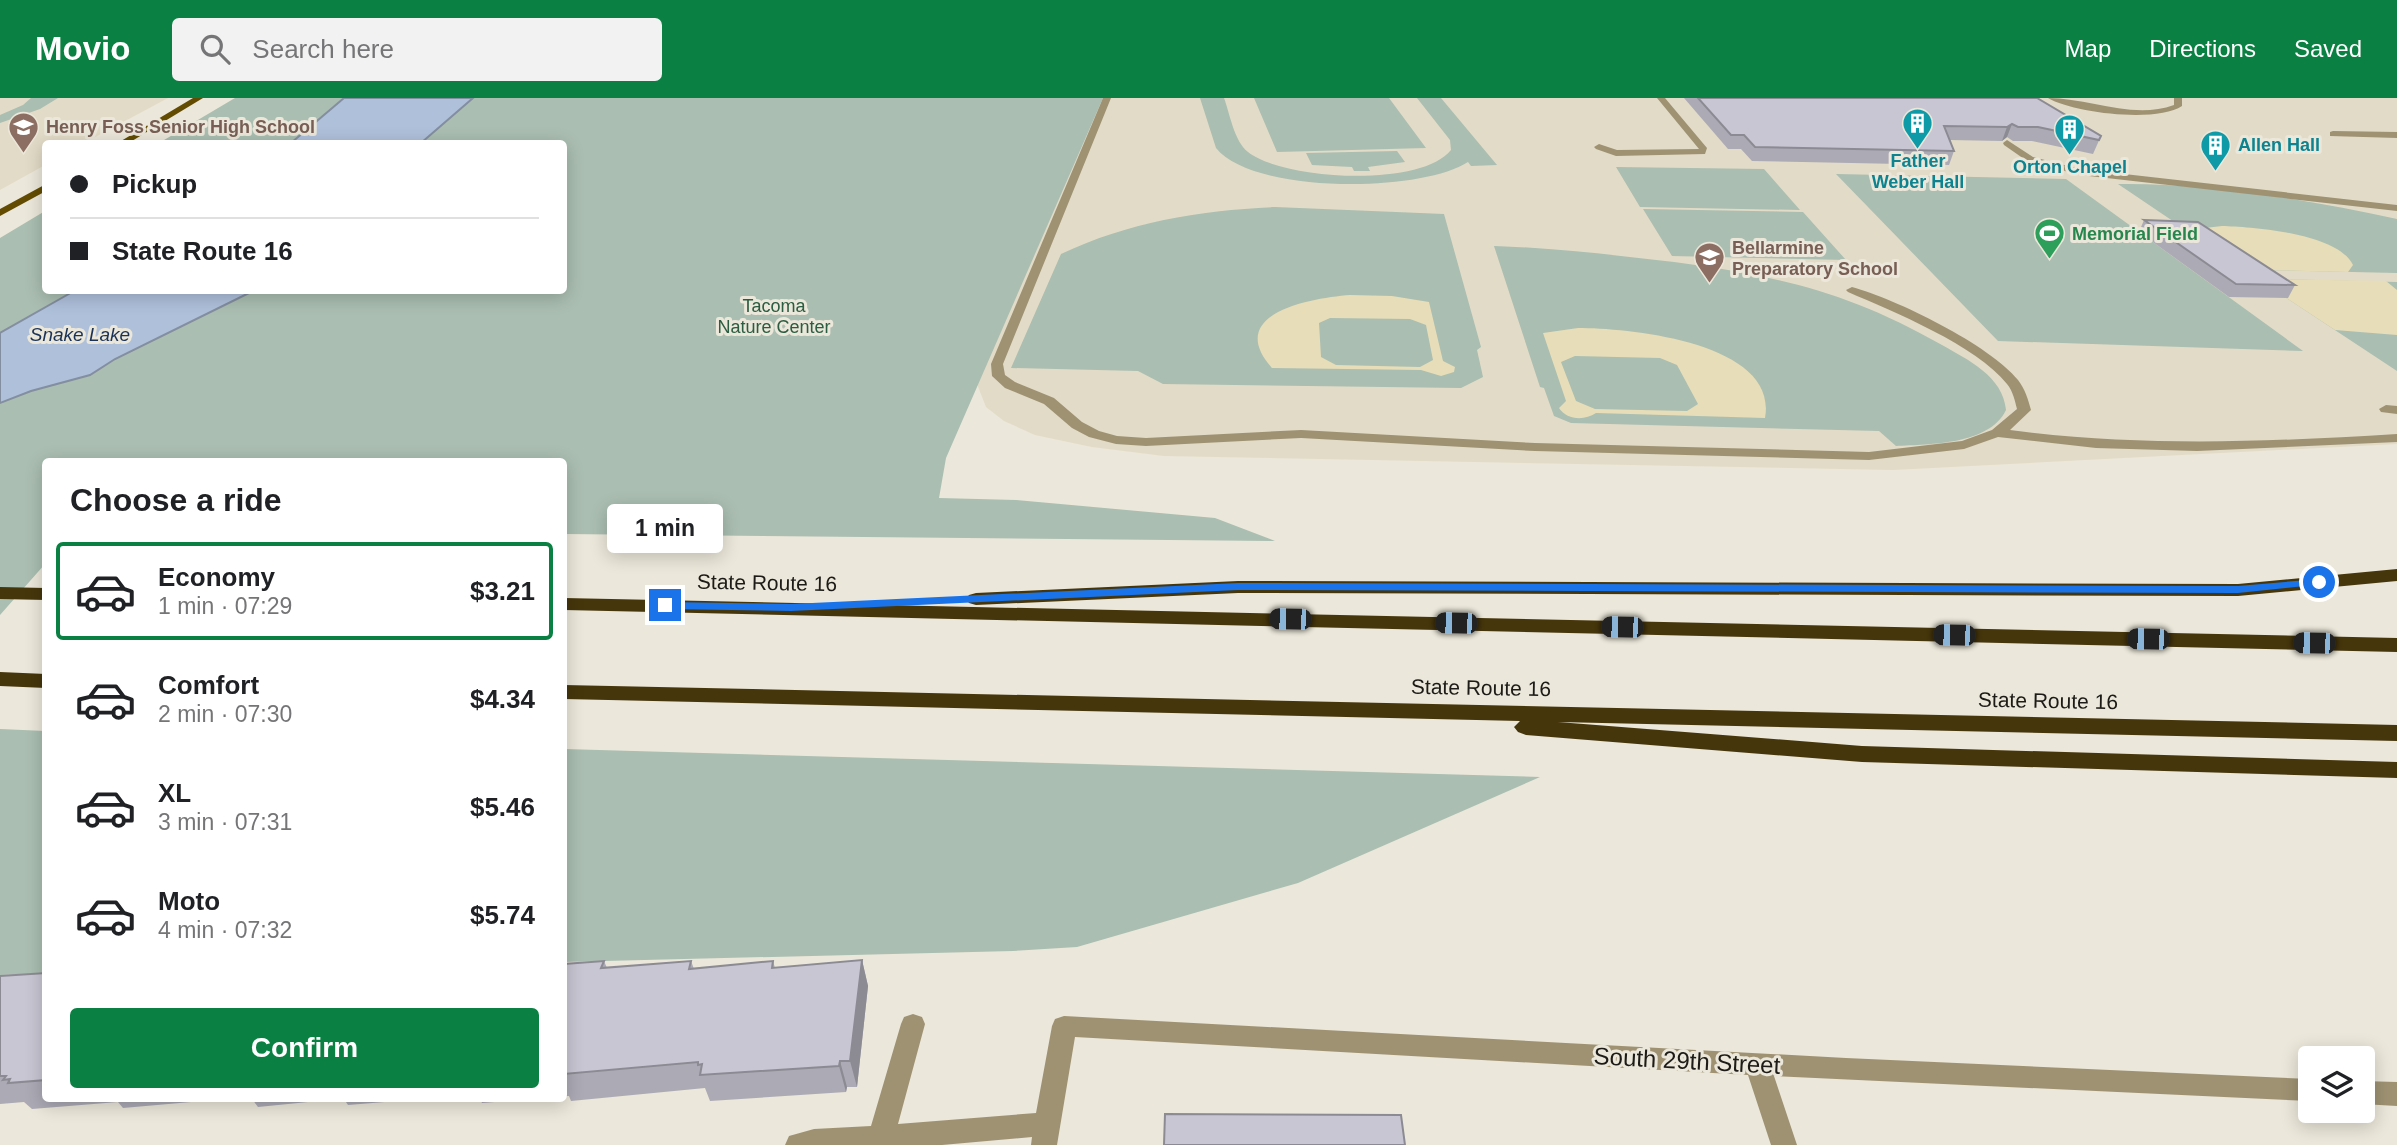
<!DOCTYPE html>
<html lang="en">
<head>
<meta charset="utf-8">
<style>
  body { margin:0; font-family:Helvetica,sans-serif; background:#f2f2f2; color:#202124; height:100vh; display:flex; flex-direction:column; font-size:26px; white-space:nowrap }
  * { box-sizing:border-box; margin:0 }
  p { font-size:23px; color:#757577 }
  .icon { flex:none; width:38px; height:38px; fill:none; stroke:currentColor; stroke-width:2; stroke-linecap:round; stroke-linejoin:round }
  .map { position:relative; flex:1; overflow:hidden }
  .panel { position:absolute; left:42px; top:360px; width:525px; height:644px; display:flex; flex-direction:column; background:#fff; border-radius:7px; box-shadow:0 4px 18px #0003 }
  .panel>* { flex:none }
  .hud { position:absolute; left:42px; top:42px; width:525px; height:154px; border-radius:7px; box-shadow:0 4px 18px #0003; display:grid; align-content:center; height:154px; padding:0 28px; background:#fff }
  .controls { position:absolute; left:2298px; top:948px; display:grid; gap:14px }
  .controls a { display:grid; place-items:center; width:77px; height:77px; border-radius:7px; background:#fff; box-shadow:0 4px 18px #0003; font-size:35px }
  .end { position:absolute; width:32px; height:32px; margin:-16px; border:9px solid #1a73e8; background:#fff; box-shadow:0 0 0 4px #fff }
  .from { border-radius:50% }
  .bubble { position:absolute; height:49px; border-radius:7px; background:#fff; box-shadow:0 4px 18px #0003; font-size:23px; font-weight:700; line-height:49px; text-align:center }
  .car { position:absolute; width:21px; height:42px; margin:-21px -10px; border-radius:9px; box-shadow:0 0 5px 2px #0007; background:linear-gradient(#222 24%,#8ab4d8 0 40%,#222 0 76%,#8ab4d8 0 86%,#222 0) }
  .hud b { display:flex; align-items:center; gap:24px; height:66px; font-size:26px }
  .hud b+b { border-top:2px solid #e0e0e0 }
  .hud i { width:18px; height:18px; background:#202124 }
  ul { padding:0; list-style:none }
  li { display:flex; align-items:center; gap:21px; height:98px; margin:0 14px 10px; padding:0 14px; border:4px solid transparent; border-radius:7px }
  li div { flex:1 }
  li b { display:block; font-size:26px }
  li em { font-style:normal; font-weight:700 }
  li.selected { border-color:#0b8043 }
  li>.icon { width:63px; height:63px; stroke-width:1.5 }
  h2 { padding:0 28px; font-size:32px; line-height:84px }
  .primary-button { display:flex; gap:14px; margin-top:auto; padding:14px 28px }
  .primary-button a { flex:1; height:80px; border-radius:7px; background:#0b8043; color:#fff; font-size:28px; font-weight:700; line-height:80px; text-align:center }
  header { display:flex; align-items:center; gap:42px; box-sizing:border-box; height:98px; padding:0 35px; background:#0b8043; color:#fff }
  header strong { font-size:33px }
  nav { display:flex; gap:38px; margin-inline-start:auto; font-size:24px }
  .search { width:490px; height:63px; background:#f2f2f2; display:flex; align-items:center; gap:18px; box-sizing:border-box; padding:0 24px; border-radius:7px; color:#757577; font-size:26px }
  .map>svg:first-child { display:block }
</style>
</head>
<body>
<header>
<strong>Movio</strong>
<div class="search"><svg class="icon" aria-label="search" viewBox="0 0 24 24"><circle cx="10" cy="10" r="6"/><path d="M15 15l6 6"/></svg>Search here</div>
<nav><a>Map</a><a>Directions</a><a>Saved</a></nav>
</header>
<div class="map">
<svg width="2397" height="1047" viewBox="0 0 2397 1047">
  <rect width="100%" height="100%" fill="#ebe7da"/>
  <path fill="#e2dbc7" d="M0,0H168L84,45L46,46L45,67L0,92Z
    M1103,0H2397V346L1893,372L1164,358L1092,349L1035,337L1004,323L986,309L977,286Z"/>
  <path fill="#aabeb1" d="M31,0H58L40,11L0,25V17L23,7Z
    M235,0H1103L946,360L939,400L1016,402L1215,420L1275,443L564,436V364H46L45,466L0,517V140L45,113L46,192H564V46L159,45Z
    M1200,0H1224C1230,16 1234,43 1248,54C1283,82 1421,90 1451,52L1450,42L1417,0H1441L1497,67L1471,68L1468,64C1420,95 1253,96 1216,50Z
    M1254,0H1389L1426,50L1277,54Z
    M1397,53L1405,64L1368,69L1370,73H1354L1352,69L1312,67L1306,55Z
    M1616,69L1764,71L1800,112L1640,109Z
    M1836,76L2066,81L2303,253L1998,243Z
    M2118,86C2210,85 2308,102 2397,121V175L2263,172L2235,165Z
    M1275,109L1444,116L1481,249L1477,252L1483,279L1461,290L1163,286L1138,273L1011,270L1061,156C1128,124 1201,112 1275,109Z
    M1643,111L1803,114L1846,162L1672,158Z
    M1494,148C1555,150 1614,157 1674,164C1778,178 1849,194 1942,247C1968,262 2003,278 2006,312C1989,347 1930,346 1896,348L1879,333L1571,325L1554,318L1544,290L1540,289Z
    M2277,181L2397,184V273L2268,188Z
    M0,631L45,633V876L0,877Z
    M564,651L1540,679L1298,785L1077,849L1013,853L564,864Z"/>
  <path fill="#e7ddb8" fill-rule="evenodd" d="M2222,128C2253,129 2338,135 2353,167L2348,174L2263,172L2205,130Z
    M2277,181L2386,183L2397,192V237L2335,232L2268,188Z
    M1350,197L1392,198L1429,204L1443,263L1455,269L1454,274L1441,278L1421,272L1272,270C1223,215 1312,200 1350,197ZM1330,220L1410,221L1426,227L1433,262L1420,269L1336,267L1321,259L1319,225Z
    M1578,230C1628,230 1779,244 1765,320L1596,315C1584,323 1567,322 1559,310L1566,303L1543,235ZM1575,258L1660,260L1677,267L1698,306L1687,313L1595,311L1576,303L1561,264Z"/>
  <path fill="#afc0db" stroke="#838ea0" stroke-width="2" d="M344,0H473L421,45H291Z
    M74,193V192L253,193L115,261L90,277L31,293L0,305V235Z"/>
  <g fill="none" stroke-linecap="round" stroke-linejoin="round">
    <path fill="#9f9273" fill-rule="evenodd" d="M1103,0H1111L1003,266L1005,277L1015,284L1054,300L1082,324L1099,333L1117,338L1146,340L1301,332L1535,345L1869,354L1962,343L1992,332L2017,311C2015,303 2013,293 2007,286C1976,247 1894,214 1848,194L1846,192L1852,189C1896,201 1990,247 2018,282C2025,291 2028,301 2031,312L2010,332C2139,349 2268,344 2397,336V344L2197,353L2096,350L1998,339L1964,351L1869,362L1535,353L1301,340L1146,348L1116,346L1089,339L1072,330L1044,306L1005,290L992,278L991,266Z
      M1657,0H1665L1707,50L1705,56L1616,58L1596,51L1594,49L1599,46L1617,52L1699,51Z
      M2048,0C2089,0 2133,22 2174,7V0H2182V8C2157,25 2073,15 2048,0Z
      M2333,33L2397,34V40L2330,38V34Z
      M2007,42L2033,59L2080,71L2397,107V113L2080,77L2027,63L2004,47L2003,45Z
      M2386,307L2397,308V316L2381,314L2379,311Z
      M913,916L922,919L925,926L898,1026L1036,1015L1052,928L1055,921L1064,918L1846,960L2310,981V1003L1774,978L1797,1047H1771L1748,977L1075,939L1057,1047H1031L1032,1039L942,1047H785L789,1038L814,1031L871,1028L901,926L904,919Z
      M2362,983L2397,984V1008L2362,1006Z"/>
    <path fill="#634c01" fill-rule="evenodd" d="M193,0H203L127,46H116Z
      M46,86V93L0,118V111Z"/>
    <path fill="#46360c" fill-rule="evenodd" d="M2397,471V483L2238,498L1238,495L976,507L969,505L966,501L969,497L976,495L1238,483L2238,486Z
      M0,489L46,490V502L0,501Z
      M564,500L2397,540V554L564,512Z
      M0,574L46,576V590L0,588Z
      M564,587L2397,627V643L1558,624L1862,648L2397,664V680L1862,664L1526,637L1518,634L1514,629L1520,623L564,601Z"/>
  </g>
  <path fill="#acaab5" d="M1684,0H2037L2101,38L2093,56L2032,43H2013L2007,39L2002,43L1950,42L1954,53L1949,67L1752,63L1741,51H1728Z
    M2144,122L2295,187L2288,200L2229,199L2139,134Z
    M862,862L868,888L857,989H847L846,994L710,1003L705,990L571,1003L569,998H564V866L604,863L607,870L691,863L694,871L773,863L775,870Z
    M46,875V1001H225L123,1010L118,1004L32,1011L24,1004L0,1006V878Z
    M252,1001H338L258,1009Z
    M344,1001H421L348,1007Z
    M480,1001H533L482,1005Z"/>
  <path fill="#8c8b93" d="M2012,26L2007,39L2002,43L2007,29Z
    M862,862L868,888L857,989L850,963Z
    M840,963L847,989L846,994L839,968Z"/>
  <path fill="#c8c6d2" stroke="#8c8b93" stroke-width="2" d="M1698,0H2037L2101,38L2099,42L2038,29H2018L2012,26L2007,29L1944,28L1954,53L1755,49L1744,37H1731Z
    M2144,122L2198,124L2295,187L2236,186Z
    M862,862L850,963H840L839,968L700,977L702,966L698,967V964L564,976V866L604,863L601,870L691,863L689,871L773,863L772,870Z
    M46,875V982L8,985L10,981L3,982L6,978H0V878Z
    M1165,1016L1401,1017L1405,1047H1164Z"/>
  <path fill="#1a73e8" d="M2319,481L2325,484L2323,486L2238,495L1238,492L791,513L665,511L659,507L665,504L791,506L1238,485L2238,488Z"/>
  <defs>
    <symbol id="building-pin" viewBox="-11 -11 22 30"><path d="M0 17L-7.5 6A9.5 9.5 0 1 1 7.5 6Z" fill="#0f9aa8" stroke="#ebe7da"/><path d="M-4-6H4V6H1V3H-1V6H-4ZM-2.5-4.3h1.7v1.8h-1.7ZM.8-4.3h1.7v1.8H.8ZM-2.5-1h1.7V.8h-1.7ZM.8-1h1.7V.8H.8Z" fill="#fff"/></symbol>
    <symbol id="school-pin" viewBox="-11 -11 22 30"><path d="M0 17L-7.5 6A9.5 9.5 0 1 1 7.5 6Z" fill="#8d6e63" stroke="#ebe7da"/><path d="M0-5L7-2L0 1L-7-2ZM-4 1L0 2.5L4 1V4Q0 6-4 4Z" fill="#fff"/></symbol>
    <symbol id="stadium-pin" viewBox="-11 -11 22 30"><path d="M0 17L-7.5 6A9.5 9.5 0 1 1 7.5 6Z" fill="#2e9e5b" stroke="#ebe7da"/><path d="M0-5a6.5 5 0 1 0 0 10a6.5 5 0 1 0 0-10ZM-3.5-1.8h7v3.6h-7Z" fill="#fff"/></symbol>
  </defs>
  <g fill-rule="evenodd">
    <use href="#building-pin" x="1900" y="8" width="35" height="47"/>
    <use href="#school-pin" x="6" y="12" width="35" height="47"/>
    <use href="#building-pin" x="2052" y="14" width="35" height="47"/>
    <use href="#building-pin" x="2198" y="30" width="35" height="47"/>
    <use href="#stadium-pin" x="2032" y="118" width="35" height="47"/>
    <use href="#school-pin" x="1692" y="142" width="35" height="47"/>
  </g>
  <g text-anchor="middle" stroke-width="6" stroke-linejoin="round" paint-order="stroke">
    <g font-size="18" font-weight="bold" fill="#785e54" stroke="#ebe7da" text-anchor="start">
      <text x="46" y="35">Henry Foss Senior High School</text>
      <text x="1732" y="156">Bellarmine<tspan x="1732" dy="21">Preparatory School</tspan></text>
    </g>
    <g font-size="18" font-weight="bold" fill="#0d838f" stroke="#ebe7da">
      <text x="2238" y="53" text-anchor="start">Allen Hall</text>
      <text x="1918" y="69">Father<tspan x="1918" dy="21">Weber Hall</tspan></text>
      <text x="2070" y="75">Orton Chapel</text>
    </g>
    <g font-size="18" font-weight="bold" fill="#27864d" stroke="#ebe7da" text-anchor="start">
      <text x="2072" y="142">Memorial Field</text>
    </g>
    <g font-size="18" fill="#2a5d41" stroke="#ebe7da">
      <text x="774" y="214">Tacoma<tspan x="774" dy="21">Nature Center</tspan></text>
    </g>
    <g font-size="19" font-style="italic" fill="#1b3257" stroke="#ebe7da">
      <text x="80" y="243">Snake Lake</text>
    </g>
    <g font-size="21" fill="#1d1b17" stroke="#ebe7da">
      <text transform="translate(767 485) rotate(1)" y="7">State Route 16</text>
      <text transform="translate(1481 590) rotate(1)" y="7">State Route 16</text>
      <text transform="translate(2048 603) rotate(1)" y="7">State Route 16</text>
    </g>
    <g font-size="24" fill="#1d1b17" stroke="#ebe7da">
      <text transform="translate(1687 963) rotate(3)" y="8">South 29th Street</text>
    </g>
  </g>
</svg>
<div class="controls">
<a><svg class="icon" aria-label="layers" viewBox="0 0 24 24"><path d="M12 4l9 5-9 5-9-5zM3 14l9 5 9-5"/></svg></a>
</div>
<i class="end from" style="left:2319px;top:484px"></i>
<i class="end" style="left:665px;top:507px"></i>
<div class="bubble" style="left:607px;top:406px;width:116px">1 min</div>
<i class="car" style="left:1290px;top:521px;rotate:271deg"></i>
<i class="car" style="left:1456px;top:525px;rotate:271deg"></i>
<i class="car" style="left:1622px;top:529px;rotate:271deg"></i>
<i class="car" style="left:1954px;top:537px;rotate:271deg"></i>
<i class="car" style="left:2148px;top:541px;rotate:271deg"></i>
<i class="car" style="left:2314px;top:545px;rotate:271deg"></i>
<div class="hud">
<b><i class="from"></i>Pickup</b>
<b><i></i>State Route 16</b>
</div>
<section class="panel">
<h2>Choose a ride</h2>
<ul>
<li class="selected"><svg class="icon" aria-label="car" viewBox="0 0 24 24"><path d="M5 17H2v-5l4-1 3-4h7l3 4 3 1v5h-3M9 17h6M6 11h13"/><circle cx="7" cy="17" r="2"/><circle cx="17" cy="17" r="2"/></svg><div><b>Economy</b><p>1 min · 07:29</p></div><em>$3.21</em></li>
<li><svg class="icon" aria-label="car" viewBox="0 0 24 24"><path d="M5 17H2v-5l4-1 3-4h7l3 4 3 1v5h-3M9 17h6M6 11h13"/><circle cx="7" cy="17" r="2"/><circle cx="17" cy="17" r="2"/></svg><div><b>Comfort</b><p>2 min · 07:30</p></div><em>$4.34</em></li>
<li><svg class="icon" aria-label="car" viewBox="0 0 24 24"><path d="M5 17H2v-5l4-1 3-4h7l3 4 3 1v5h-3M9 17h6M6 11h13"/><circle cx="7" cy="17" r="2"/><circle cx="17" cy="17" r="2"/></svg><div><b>XL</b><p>3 min · 07:31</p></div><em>$5.46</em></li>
<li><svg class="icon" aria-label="car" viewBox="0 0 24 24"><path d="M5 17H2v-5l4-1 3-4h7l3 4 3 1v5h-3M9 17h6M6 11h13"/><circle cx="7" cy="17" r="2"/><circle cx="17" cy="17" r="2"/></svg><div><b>Moto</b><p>4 min · 07:32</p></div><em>$5.74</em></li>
</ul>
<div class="primary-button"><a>Confirm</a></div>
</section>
</div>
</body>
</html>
